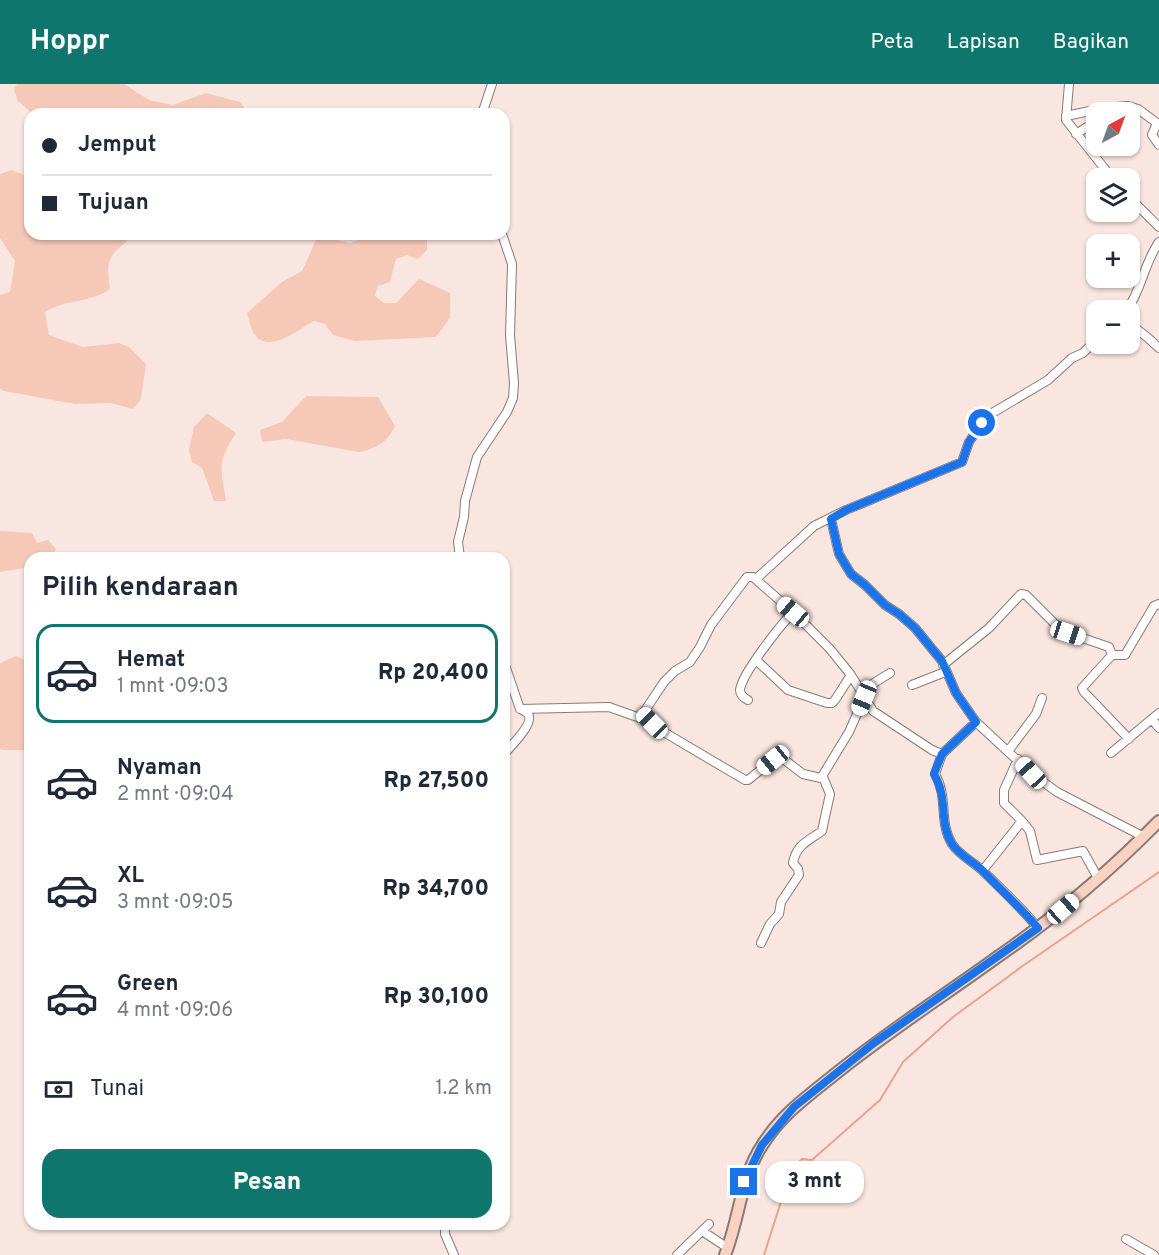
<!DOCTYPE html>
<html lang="id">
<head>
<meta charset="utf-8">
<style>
  body { margin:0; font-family:Overpass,sans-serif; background:#f2f2f3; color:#1f2937; height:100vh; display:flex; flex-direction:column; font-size:22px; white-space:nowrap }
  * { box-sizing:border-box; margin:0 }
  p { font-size:20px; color:#747a83 }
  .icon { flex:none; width:33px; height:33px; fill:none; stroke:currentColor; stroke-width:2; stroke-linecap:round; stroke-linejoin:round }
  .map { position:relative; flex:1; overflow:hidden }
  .side { position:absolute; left:24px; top:468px; width:486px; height:678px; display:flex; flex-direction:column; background:#fff; border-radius:18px; box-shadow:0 2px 4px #0004 }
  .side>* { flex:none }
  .top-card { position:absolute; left:24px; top:24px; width:486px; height:132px; border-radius:18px; box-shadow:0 2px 4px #0004; display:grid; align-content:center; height:132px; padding:0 18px; background:#fff }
  .needle { width:39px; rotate:41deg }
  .buttons { position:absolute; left:1086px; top:18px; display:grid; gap:12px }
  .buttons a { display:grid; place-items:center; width:54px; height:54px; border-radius:12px; background:#fff; box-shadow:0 2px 4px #0004; font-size:30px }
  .end { position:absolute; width:27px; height:27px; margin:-14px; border:8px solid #1a73e8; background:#fff; box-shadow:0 0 0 3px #fff }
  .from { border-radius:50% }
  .bubble { position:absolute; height:42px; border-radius:18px; background:#fff; box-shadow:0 2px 4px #0004; font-size:20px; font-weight:800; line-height:42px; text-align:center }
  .car { position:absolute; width:18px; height:36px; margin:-18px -9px; border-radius:8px; box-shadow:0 0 4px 2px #0007; background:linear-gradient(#fff 24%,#345 0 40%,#fff 0 76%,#345 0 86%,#fff 0) }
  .top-card b { display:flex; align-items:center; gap:21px; height:57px; font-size:22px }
  .top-card b+b { border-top:2px solid #e0e1e3 }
  .top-card i { width:15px; height:15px; background:#1f2937 }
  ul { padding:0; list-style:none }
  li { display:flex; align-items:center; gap:18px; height:99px; margin:0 12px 9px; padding:0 6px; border:3px solid transparent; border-radius:18px }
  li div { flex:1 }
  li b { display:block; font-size:22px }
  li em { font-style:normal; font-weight:800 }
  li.on { border-color:#0f766e }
  li>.icon { width:54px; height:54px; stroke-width:1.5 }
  h2 { padding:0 18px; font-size:27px; line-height:72px }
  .pay { display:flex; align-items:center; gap:15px; height:66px; padding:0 18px; font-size:22px }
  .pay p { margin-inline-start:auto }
  .action { display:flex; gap:12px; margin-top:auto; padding:12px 18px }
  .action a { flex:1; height:69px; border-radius:18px; background:#0f766e; color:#fff; font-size:24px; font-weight:800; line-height:69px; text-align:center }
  header { display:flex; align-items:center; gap:36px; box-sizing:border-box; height:84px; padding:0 30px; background:#0f766e; color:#fff }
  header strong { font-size:28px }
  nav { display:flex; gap:33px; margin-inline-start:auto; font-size:21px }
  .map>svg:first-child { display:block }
</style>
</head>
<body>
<header>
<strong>Hoppr</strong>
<nav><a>Peta</a><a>Lapisan</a><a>Bagikan</a></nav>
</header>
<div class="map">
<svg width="1159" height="1171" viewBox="0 0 1159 1171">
  <rect width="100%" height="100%" fill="#fae6e0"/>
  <path fill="#f6c8b8" d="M17,0H124L149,16L173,21L206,9L240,18L247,27L248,30H33L18,17L14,6Z
    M11,86L30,93V150H135C110,173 105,170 110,205C91,219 65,215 45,228L49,251L83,263L119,259L129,263L146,280L141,315L133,325L111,319L75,320L4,307L0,304V211L10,208L15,177L0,154V90Z
    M375,150H424L427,154V166L418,175L407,171L396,175L390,198L378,202L375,212L384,219H396L419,195L450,209V234L436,253L355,257L333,251L325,240L314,237C299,245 270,270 255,251C251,246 249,236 247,229L282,198L302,187L316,156L327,154L350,159Z
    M306,312L378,313L395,342C388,358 375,365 359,368L286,355L262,358L260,346L282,338Z
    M207,329L236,349C216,380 221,382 226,417H214L202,384L192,378L189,366L194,343Z
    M0,447L32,449L37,459L48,456L56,465L52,474H30V483L0,488Z
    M16,572L30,579V666H4L0,665V579Z"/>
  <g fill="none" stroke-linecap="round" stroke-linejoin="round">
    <path stroke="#eba288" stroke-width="2" d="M764,1171L791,1086L802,1075L812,1076L880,1016L903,978L953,933L1024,881L1159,788"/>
    <defs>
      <path id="street" d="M1069,0L1066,36L1112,94
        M482,30L492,0
        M1066,32L1104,24L1128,22L1138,25L1157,39L1152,51L1159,61
        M1076,50L1087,43
        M1130,114L1159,143
        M1127,226C1142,205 1144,179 1159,158
        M1130,240L1147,253L1159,264
        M831,435L839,470L851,490L865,501L885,521L899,530L915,544L942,577L956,609L976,638L1031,689L1057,708L1144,753
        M460,474L458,458L464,433L465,417L477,373L507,328L513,314L514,299L510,251L512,180L502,150
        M756,495L814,442L846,426L962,378L969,358L982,339L994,328L1048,296L1072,274L1083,269L1096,256
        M1112,571L1082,604L1084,608L1129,655
        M1112,571H1125L1154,522L1159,520
        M756,576L788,606L827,619H832L835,616L851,591
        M504,578L520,625C521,625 528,629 528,630C535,639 510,663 504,670
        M943,581L989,544L1021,510L1026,511L1062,547L1109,563L1112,571
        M912,601L945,588
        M861,607L890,589
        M748,616C744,614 740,611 740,606C742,589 781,541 793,528
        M520,625L609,623L640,634L664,598L675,587L690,578L700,563L711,541L747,493H753L793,528L830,565L851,591L873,627L932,666L942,670L935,690C949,715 938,737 952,760C960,772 974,778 984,788C1002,806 1021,823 1038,844
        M643,630L662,647L745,696H748L773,676L780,675L786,677L803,690L821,694L849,648L864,614
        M1152,635L1159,644
        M1009,666L1036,630L1042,614
        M1111,669L1159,629
        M942,670L976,638
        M1022,737L1030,747L1037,776L1083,767L1098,794
        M983,786L1022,737L1004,719V706L1018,675
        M761,859L770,840L779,830L781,818L799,791L798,785L793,779C796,761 808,757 822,747L830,710L823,693
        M445,1140V1150L454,1171
        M702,1147L728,1164
        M1126,1155L1154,1171
        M677,1171L709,1140"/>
      <path id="secondary" d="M725,1171C740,1134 740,1094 763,1060C781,1031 808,1012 834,991C886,949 942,913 996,874C1054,834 1109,788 1159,737"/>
    </defs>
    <use href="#street" stroke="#8b7a74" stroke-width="10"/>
    <use href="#secondary" stroke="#8b7a74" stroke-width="14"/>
    <use href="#street" stroke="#fff" stroke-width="8"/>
    <use href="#secondary" stroke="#f9d2c3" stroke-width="10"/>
  </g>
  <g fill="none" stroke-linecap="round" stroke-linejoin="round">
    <path stroke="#1a73e8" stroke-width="8" d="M744,1098L762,1061L794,1023L874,959L1038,844C1020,823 1002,807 984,788C974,778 960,772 952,760C938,737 949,715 934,690L942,670L976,638L956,609L942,577L915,544L899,530L885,521L865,501L851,490L839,470L831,435L846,426L962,378L969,358L982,339"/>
  </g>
</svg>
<div class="buttons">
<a><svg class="needle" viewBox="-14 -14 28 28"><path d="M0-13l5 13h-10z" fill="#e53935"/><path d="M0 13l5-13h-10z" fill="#747a83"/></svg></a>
<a><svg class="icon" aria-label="layers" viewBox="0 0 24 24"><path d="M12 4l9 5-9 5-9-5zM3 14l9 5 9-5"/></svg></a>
<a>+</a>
<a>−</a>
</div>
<i class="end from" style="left:982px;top:339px"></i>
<i class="end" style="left:744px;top:1098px"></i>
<div class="bubble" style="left:765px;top:1077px;width:99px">3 mnt</div>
<i class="car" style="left:793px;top:528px;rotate:310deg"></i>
<i class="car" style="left:1068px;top:549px;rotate:108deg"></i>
<i class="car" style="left:864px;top:614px;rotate:202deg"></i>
<i class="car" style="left:652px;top:639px;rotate:315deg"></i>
<i class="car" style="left:773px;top:676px;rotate:231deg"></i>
<i class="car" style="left:1031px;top:689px;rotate:317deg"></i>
<i class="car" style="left:1063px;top:825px;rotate:49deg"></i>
<div class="top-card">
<b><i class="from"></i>Jemput</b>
<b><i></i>Tujuan</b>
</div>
<section class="side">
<h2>Pilih kendaraan</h2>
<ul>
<li class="on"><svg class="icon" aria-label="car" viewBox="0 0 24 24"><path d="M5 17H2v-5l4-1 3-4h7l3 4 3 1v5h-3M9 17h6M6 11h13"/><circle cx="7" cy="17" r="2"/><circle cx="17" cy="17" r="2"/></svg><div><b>Hemat</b><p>1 mnt · 09:03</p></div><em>Rp 20,400</em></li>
<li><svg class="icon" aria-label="car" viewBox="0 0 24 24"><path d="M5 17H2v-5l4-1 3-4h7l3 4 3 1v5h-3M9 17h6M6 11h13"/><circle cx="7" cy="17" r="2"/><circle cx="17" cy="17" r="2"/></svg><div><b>Nyaman</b><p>2 mnt · 09:04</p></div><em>Rp 27,500</em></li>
<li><svg class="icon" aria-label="car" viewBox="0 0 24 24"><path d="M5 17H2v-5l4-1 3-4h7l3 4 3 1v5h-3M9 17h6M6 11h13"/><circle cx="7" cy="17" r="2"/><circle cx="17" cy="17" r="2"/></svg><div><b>XL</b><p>3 mnt · 09:05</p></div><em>Rp 34,700</em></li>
<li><svg class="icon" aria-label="car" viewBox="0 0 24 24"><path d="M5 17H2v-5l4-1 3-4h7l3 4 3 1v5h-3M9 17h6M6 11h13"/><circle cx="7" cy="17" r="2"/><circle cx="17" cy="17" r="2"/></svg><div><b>Green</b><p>4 mnt · 09:06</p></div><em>Rp 30,100</em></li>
</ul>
<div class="pay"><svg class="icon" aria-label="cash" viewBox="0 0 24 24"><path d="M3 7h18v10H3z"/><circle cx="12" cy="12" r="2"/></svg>Tunai<p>1.2 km</p></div>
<div class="action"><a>Pesan</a></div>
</section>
</div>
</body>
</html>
